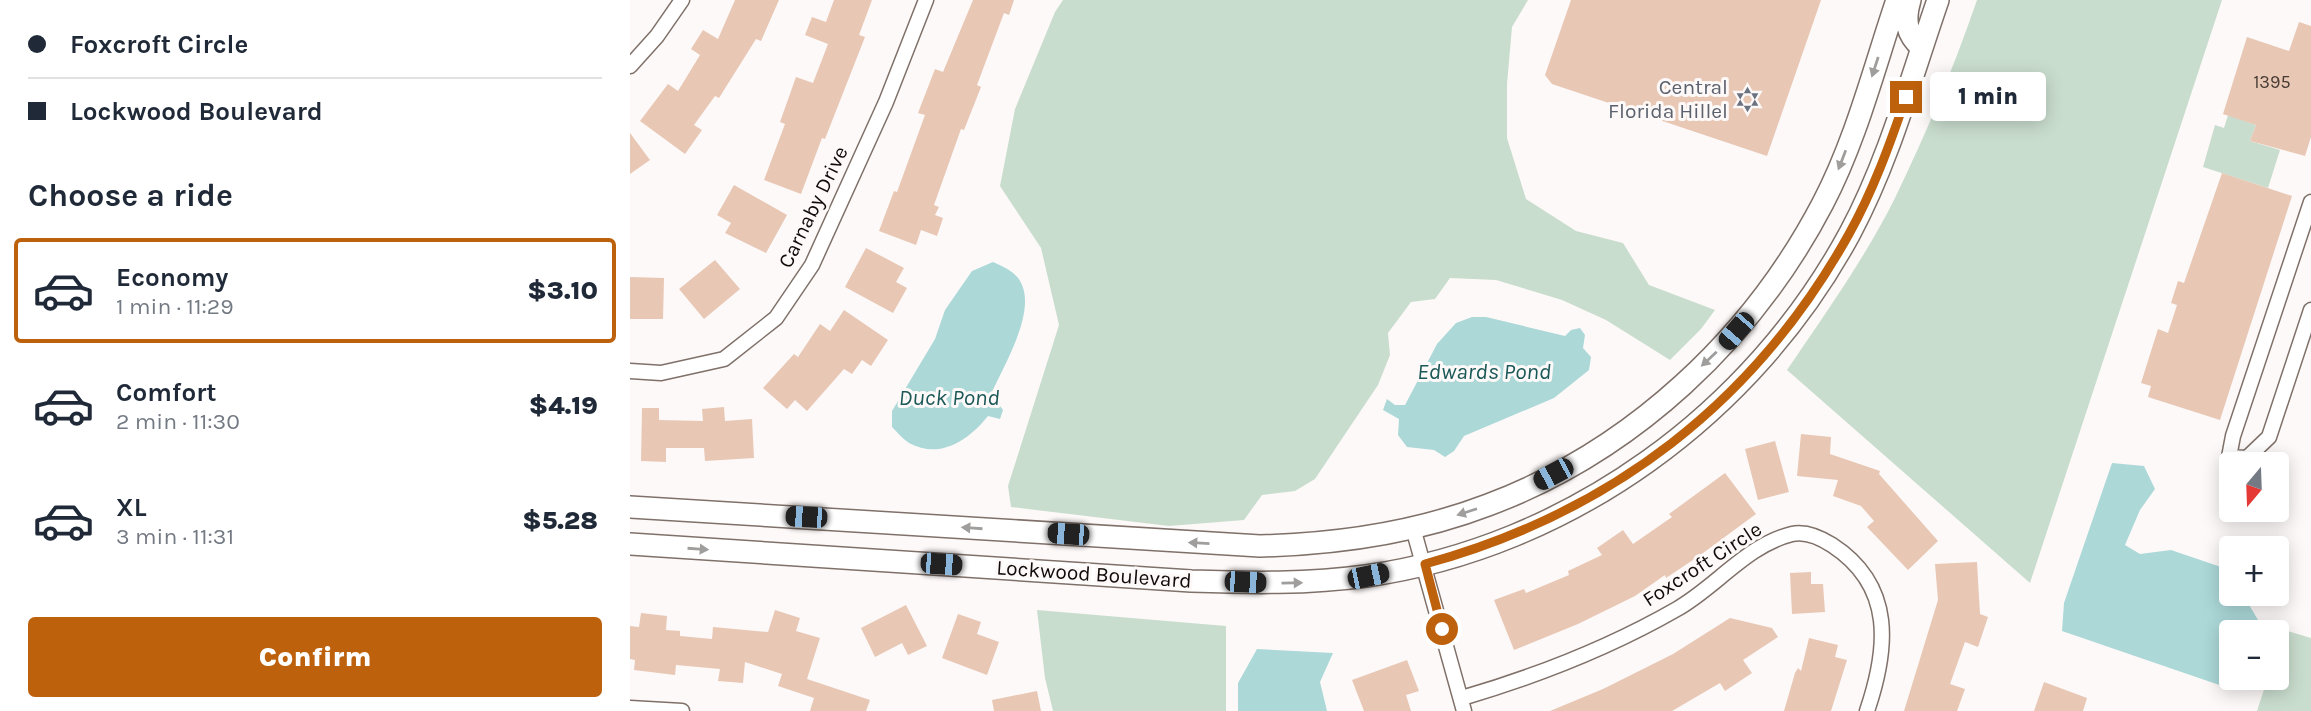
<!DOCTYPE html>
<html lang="en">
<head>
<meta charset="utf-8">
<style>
  body { margin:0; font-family:Karla,sans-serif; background:#f6f6f7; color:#1f2937; height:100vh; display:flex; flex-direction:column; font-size:26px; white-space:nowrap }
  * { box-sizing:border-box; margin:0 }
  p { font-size:23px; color:#747a83 }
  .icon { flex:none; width:38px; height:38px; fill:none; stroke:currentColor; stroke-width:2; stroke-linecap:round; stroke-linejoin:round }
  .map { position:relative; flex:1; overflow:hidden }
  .panel { display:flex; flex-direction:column; background:#fff; width:630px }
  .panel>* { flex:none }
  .hud { display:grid; align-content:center; height:154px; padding:0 28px; background:#fff }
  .needle { width:46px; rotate:199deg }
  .tools { position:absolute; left:1589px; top:452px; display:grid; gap:14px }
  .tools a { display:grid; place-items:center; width:70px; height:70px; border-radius:7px; background:#fff; box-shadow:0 4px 18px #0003; font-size:35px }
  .end { position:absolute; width:32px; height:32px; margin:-16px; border:9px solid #bd610c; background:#fff; box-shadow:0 0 0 4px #fff }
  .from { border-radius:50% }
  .bubble { position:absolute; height:49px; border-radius:7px; background:#fff; box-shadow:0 4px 18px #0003; font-size:23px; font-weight:800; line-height:49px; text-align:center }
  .car { position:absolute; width:21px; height:42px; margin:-21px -10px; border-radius:9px; box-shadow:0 0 5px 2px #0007; background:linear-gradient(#222 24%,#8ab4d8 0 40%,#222 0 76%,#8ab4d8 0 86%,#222 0) }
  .hud b { display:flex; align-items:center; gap:24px; height:66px; font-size:26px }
  .hud b+b { border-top:2px solid #e0e1e3 }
  .hud i { width:18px; height:18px; background:#1f2937 }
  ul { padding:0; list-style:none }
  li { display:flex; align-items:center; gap:21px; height:105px; margin:0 14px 10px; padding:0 14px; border:4px solid transparent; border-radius:7px }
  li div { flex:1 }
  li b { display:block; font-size:26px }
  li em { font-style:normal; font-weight:800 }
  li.current { border-color:#bd610c }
  li>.icon { width:63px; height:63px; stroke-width:1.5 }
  h2 { padding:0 28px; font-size:32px; line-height:84px }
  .primary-button { display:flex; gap:14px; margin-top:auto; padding:14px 28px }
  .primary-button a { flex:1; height:80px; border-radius:7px; background:#bd610c; color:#fff; font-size:28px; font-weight:800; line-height:80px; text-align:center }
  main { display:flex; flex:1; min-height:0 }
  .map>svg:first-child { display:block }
</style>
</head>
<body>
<main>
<section class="panel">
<div class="hud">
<b><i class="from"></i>Foxcroft Circle</b>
<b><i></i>Lockwood Boulevard</b>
</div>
<h2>Choose a ride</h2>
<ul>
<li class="current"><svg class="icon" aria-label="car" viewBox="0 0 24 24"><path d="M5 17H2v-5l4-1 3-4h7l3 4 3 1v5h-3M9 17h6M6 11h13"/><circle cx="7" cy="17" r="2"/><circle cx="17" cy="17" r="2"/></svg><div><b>Economy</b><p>1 min · 11:29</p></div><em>$3.10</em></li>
<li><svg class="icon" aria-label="car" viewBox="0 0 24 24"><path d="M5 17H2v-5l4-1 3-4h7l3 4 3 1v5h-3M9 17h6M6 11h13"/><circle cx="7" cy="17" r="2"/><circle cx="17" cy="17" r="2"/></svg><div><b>Comfort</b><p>2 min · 11:30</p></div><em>$4.19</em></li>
<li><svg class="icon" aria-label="car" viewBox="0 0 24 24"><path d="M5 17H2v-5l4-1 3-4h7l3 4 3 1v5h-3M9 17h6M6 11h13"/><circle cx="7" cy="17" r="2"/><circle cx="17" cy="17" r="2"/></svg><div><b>XL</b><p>3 min · 11:31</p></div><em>$5.28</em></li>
</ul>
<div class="primary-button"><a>Confirm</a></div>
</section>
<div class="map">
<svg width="1681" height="711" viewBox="0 0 1681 711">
  <rect width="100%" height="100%" fill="#fdf9f8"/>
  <path fill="#c9ddce" d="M433,0H898L882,27L877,84V138L896,199L946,231L993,243L1019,285L1085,310L1071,329L1040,360L976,320L932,300L866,280L820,278L805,299L781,302L758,333L760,355L748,385L685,479L665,491L632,495L614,520L539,526L381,507L378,486L429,325L411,248L370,186L385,109L425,12Z
    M1347,0H1592L1400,583L1157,370C1195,314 1235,258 1265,198C1296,134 1324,67 1347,0Z
    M1598,115L1626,125L1620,141L1650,150L1638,188L1573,167L1585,125L1594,128Z
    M407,610L596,626V711H423L415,678Z
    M1654,630L1681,638V711H1627L1638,677H1647V652Z"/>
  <path fill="#acd8d8" d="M363,262C374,267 388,273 392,285C405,315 373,367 361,394L373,410L370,419L358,416C339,440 310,460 279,443C273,439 267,432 262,427V411L305,339L315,310L342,271Z
    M842,317H856L935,336L941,330L950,328L955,335L953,348L961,357L959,370L924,398L834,436L824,451L815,457L804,450L777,447L768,435L769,419L753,410L757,399L765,405H775L807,344L826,323Z
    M1482,463L1514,466L1525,489L1510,510L1495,545L1510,554L1541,550L1591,567L1601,580V593H1612L1631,625V632H1601V677H1615L1601,689L1432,631L1434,603Z
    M627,649L703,653L690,682L697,711H608V683Z"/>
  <path fill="#e8c7b4" d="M105,0H149L131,41L126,39L89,98L85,96L64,125L72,130L55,154L10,121L38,84L48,91L70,55L61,49L73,30L88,39Z
    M204,0H242L229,35L235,37L195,139L192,138L171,194L134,180L155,124L150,122L166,77L183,83L198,44L175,35L182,17L196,22Z
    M343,0H384L379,15L374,13L347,85L351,87L334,130L331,129L304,205L309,207L305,215L313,218L307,236L291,230L286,245L249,231L264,191L267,192L295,115L288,113L305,69L313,72Z
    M941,0H1191L1137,156L922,84L915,75Z
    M1669,22L1681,26V137L1675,156L1620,141L1626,125L1593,114L1617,37L1659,51Z
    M0,133L20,160L0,174Z
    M1592,173L1662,196L1590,420L1518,397L1521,386L1511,383L1528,329L1538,333L1547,305L1541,303L1548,281L1554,283Z
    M104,185L157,215L136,253L95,233L101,223L87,215Z
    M236,248L274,268L266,282L277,288L263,313L215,287Z
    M85,260L110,289L74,319L49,289Z
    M0,277L34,278L33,319H0Z
    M214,310L258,340L241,366L232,360L222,374L214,369L177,411L165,400L157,409L133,388L164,354L168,357L190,324L200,331Z
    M94,407L95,421L122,419L124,458L75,461L74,448H36V462L11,461L12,408H29V420L73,421L72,409Z
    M1171,434L1201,437L1200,454L1250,471L1249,474L1308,541L1278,570L1237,527L1244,521L1231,506L1203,496L1208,480L1167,476Z
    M1145,441L1159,492L1128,500L1115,449Z
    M1095,473L1126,514L1069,556L1036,578L1035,575L1005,596L948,624L884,650L864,600L894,589L896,593L939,575L938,571L972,555L967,548L993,530L1003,544L1042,517L1039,514Z
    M1347,562L1350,614L1358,617L1348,647L1335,642L1320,684L1335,689L1327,711H1274L1308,600L1305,564Z
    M1181,572V584H1193L1195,612L1162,614L1160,573Z
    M276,605L297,646L278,655L272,643L245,657L231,628Z
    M145,610L170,618L166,631L190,638L177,679L240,700L236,711H180L184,698L148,686L152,674L115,662L113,683L88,681L90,669L46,665L45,675L4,670L5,660L0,659V626L9,627L11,613L37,616L36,630L50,631V636L82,639L83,627L138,632Z
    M328,614L351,622L347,634L369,642L357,675L312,658Z
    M1100,618L1142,628L1148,637L1113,660L1122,673L1095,691L1090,683L1042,711H920L973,689L1043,654Z
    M1179,638L1208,645L1205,657L1217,660L1201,711H1154L1165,673L1168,668L1171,671Z
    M777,660L789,691L776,695L781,711H734L722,680Z
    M1414,682L1457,698L1453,711H1404Z
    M407,691L411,711H364L362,700Z"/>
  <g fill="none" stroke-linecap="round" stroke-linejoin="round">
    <defs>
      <path id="minor" d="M0,66L27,36L52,0
        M1681,202L1603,436L1599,457L1617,458L1639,437L1681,310
        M0,371L31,373L94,359L146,318L182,265L256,102L296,0
        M783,528L834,711
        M832,698C907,676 979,648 1047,609C1086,587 1117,545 1162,534C1175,531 1191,538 1202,545C1265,586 1258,649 1237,711
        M0,708L52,711"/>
      <path id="secondary" d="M1280,0C1274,20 1276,34 1292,48
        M0,507L630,546C708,544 785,533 858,505C1002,451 1122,339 1193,203C1226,140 1244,68 1267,0
        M0,544L561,581C620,583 678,584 736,576C940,547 1123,413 1220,233C1259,160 1281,78 1308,0"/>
    </defs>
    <use href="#minor" stroke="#7f7169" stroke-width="17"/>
    <use href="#secondary" stroke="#7f7169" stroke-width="24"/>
    <use href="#minor" stroke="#fff" stroke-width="14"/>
    <use href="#secondary" stroke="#fff" stroke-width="21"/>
  </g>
  <defs><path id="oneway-solid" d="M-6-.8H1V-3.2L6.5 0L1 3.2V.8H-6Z" transform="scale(1.75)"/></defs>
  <g fill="#a09e9d">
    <use href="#oneway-solid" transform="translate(1245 67) rotate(108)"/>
    <use href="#oneway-solid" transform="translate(1212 160) rotate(111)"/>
    <use href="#oneway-solid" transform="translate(1079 359) rotate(137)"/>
    <use href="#oneway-solid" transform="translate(837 512) rotate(162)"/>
    <use href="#oneway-solid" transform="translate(342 528) rotate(-176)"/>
    <use href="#oneway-solid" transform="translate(569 543) rotate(-177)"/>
    <use href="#oneway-solid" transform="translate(68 549) rotate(4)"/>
    <use href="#oneway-solid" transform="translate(662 583) rotate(-1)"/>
  </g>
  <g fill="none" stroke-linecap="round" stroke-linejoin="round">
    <path stroke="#bd610c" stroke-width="9" d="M812,629L795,564C981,513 1125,403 1219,234C1243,191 1260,144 1276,97"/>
  </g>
  <defs>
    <symbol id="synagogue-bare" viewBox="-9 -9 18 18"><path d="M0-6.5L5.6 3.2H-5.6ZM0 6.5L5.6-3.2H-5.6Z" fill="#6b7280" stroke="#fdf9f8" stroke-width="2.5" paint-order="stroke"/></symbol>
  </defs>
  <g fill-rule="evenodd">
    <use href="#synagogue-bare" x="1100" y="82" width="35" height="35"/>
  </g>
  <g text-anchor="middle" stroke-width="6" stroke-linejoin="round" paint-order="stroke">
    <g font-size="18" fill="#473b34">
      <text x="1642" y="88">1395</text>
    </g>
    <g font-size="21" fill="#5b616d" stroke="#fdf9f8" text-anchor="end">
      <text x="1098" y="94">Central<tspan x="1098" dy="24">Florida Hillel</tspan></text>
    </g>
    <g font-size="21" fill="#110c09" stroke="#fdf9f8">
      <text transform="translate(183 207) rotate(-64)" y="7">Carnaby Drive</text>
      <text transform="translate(1072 564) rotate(-33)" y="7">Foxcroft Circle</text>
      <text transform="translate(464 574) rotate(4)" y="7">Lockwood Boulevard</text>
    </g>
    <g font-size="23" font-style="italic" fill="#1b5858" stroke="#fdf9f8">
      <text x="854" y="379">Edwards Pond</text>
      <text x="319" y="405">Duck Pond</text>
    </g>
  </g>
</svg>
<div class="tools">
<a><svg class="needle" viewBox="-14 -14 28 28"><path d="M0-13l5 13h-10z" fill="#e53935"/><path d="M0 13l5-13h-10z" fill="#747a83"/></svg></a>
<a>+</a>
<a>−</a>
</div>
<i class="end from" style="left:812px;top:629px"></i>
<i class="end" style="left:1276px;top:97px"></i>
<div class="bubble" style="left:1300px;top:72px;width:116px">1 min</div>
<i class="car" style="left:1106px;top:331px;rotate:221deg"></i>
<i class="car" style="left:923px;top:474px;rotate:242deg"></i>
<i class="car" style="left:176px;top:517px;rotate:273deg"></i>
<i class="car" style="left:438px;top:534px;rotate:274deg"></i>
<i class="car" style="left:311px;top:564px;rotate:94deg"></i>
<i class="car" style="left:738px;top:576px;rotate:78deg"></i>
<i class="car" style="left:615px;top:582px;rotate:92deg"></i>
</div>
</main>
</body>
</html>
